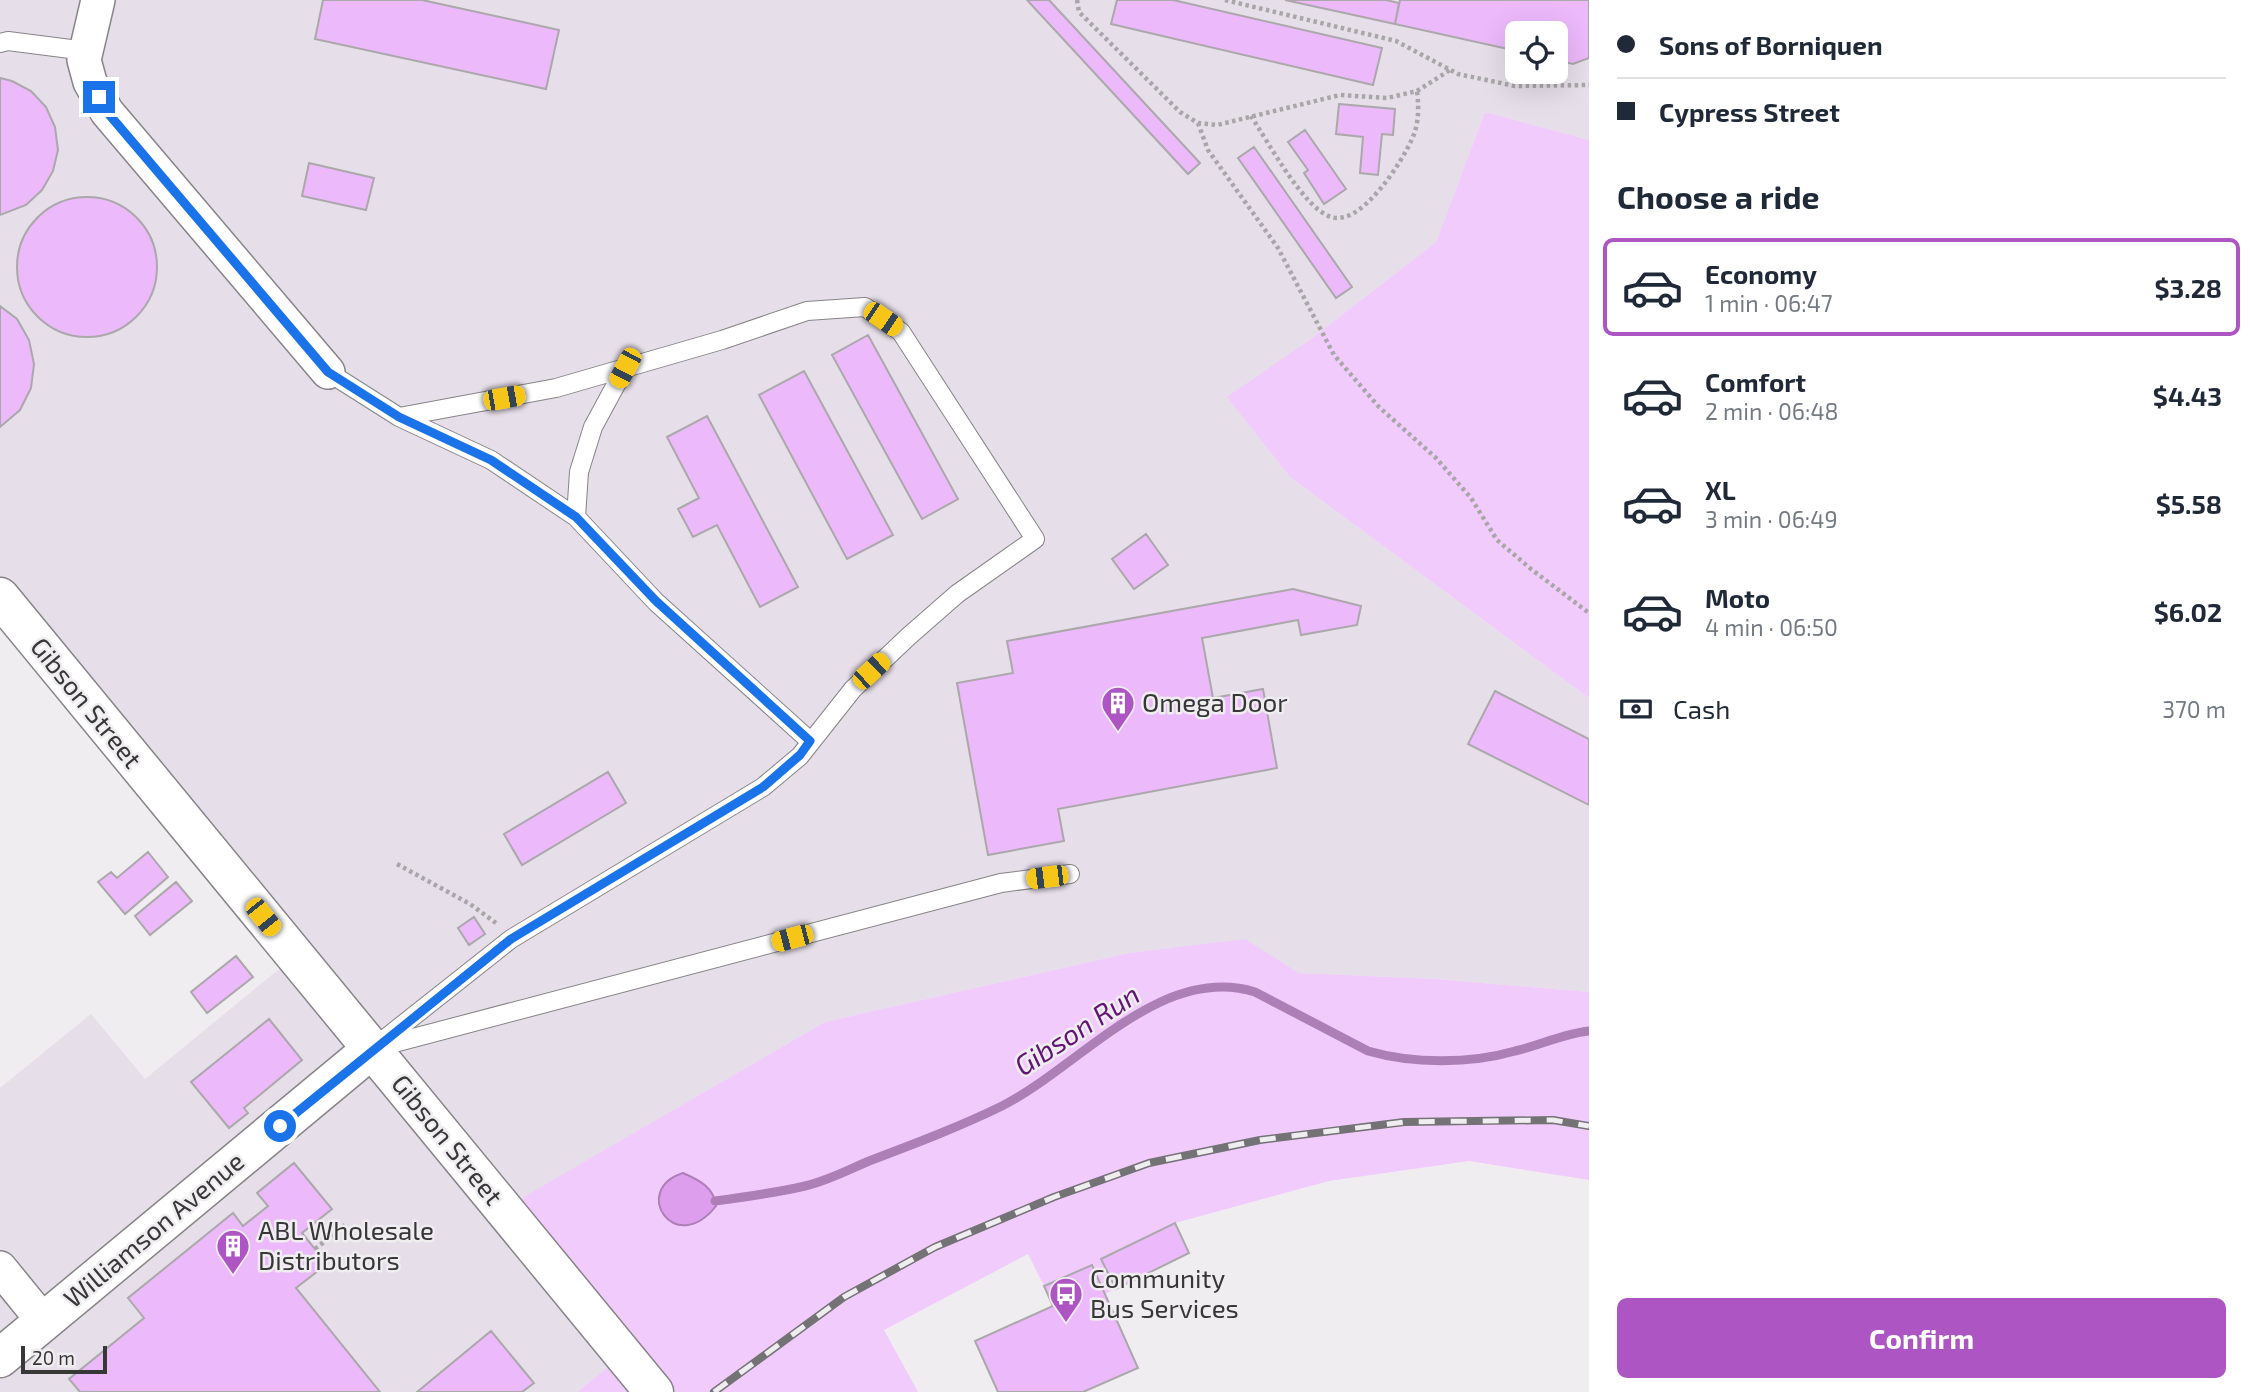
<!DOCTYPE html>
<html lang="en">
<head>
<meta charset="utf-8">
<style>
  body { margin:0; font-family:"Exo 2",sans-serif; background:#f2f2f3; color:#1f2937; height:100vh; display:flex; flex-direction:column; font-size:26px; white-space:nowrap }
  * { box-sizing:border-box; margin:0 }
  p { font-size:23px; color:#747a83 }
  .icon { flex:none; width:38px; height:38px; fill:none; stroke:currentColor; stroke-width:2; stroke-linecap:round; stroke-linejoin:round }
  .map { position:relative; flex:1; overflow:hidden }
  .side { display:flex; flex-direction:column; background:#fff; width:665px }
  .side>* { flex:none }
  .hud { display:grid; align-content:center; height:154px; padding:0 28px; background:#fff }
  .buttons { position:absolute; left:1505px; top:21px; display:grid; gap:14px }
  .buttons a { display:grid; place-items:center; width:63px; height:63px; border-radius:10px; background:#fff; box-shadow:0 7px 28px #0002; font-size:35px }
  .scale { position:absolute; left:21px; bottom:18px; width:86px; box-sizing:border-box; padding-left:7px; border:4px solid #383738; border-top:0; font-size:19px; line-height:24px; white-space:nowrap; color:#383738; -webkit-text-stroke:5px #efedf0; paint-order:stroke }
  .end { position:absolute; width:32px; height:32px; margin:-16px; border:9px solid #1a73e8; background:#fff; box-shadow:0 0 0 4px #fff }
  .from { border-radius:50% }
  .car { position:absolute; width:21px; height:42px; margin:-21px -10px; border-radius:9px; box-shadow:0 0 5px 2px #0007; background:linear-gradient(#f5c518 24%,#345 0 40%,#f5c518 0 76%,#345 0 86%,#f5c518 0) }
  .hud b { display:flex; align-items:center; gap:24px; height:66px; font-size:26px }
  .hud b+b { border-top:2px solid #e0e1e3 }
  .hud i { width:18px; height:18px; background:#1f2937 }
  ul { padding:0; list-style:none }
  li { display:flex; align-items:center; gap:21px; height:98px; margin:0 14px 10px; padding:0 14px; border:4px solid transparent; border-radius:10px }
  li div { flex:1 }
  li b { display:block; font-size:26px }
  li em { font-style:normal; font-weight:700 }
  li.current { border-color:#ac55c3 }
  li>.icon { width:63px; height:63px; stroke-width:1.5 }
  h2 { padding:0 28px; font-size:32px; line-height:84px }
  .pay { display:flex; align-items:center; gap:18px; height:77px; padding:0 28px; font-size:26px }
  .pay p { margin-inline-start:auto }
  .action { display:flex; gap:14px; margin-top:auto; padding:14px 28px }
  .action a { flex:1; height:80px; border-radius:10px; background:#ac55c3; color:#fff; font-size:28px; font-weight:700; line-height:80px; text-align:center }
  main { display:flex; flex:1; min-height:0 }
  .map>svg:first-child { display:block }
</style>
</head>
<body>
<main>
<div class="map">
<svg width="1589" height="1392" viewBox="0 0 1589 1392">
  <rect width="100%" height="100%" fill="#efedf0"/>
  <path fill="#e6dee8" fill-rule="evenodd" d="M0,0H1589V140L1485,112L1436,242L1311,339L1228,398L1290,477L1589,698V992L1436,979L1299,973L1245,940L1129,953L825,1022L504,1209L623,1355L577,1392H0V1088L91,1014L145,1079L295,956L0,597ZM1517,33H1556V72H1517Z"/>
  <path fill="#f2cbfd" d="M1485,112L1589,140V698L1290,477L1227,397L1311,339L1436,242Z
    M1245,939L1299,973L1436,979L1589,992V1180L1469,1161L1329,1181L1175,1223L1102,1258L1116,1289L1105,1294L1091,1265L1044,1286L1028,1254L884,1330L918,1392H577L623,1355L503,1209L825,1022L1129,953Z"/>
  <path fill="#dd9eee" stroke="#ac7fb7" stroke-width="2" d="M683,1173C699,1180 714,1187 716,1206C675,1258 630,1190 683,1173Z"/>
  <g fill="none" stroke-linecap="round" stroke-linejoin="round">
    <path stroke="#ac7fb7" stroke-width="9" d="M715,1201C745,1197 775,1193 805,1186C827,1181 848,1170 869,1161C914,1144 959,1127 1002,1106C1078,1068 1161,963 1255,992L1368,1051C1413,1064 1470,1064 1515,1051C1541,1045 1562,1034 1589,1031"/>
  </g>
  <path fill="#ecb9fa" stroke="#aba8ab" stroke-width="2" d="M323,0H422L559,30L546,89L315,39Z
    M1027,0H1049L1200,163L1188,174Z
    M1117,0H1173L1382,48L1373,85L1111,24Z
    M1285,0H1386L1399,3L1395,24Z
    M1400,0H1589V58L1573,64L1556,60V33H1517V51L1395,24Z
    M0,78L12,81L31,91L46,107L55,127L58,150L53,171L42,190L26,205L0,215Z
    M1339,104L1395,109L1393,135L1382,134L1378,175L1360,173L1363,137L1336,134Z
    M1305,130L1346,189L1324,204L1304,173L1308,170L1288,142Z
    M1254,147L1352,287L1336,298L1238,158Z
    M309,163L374,178L366,210L302,196Z
    M17 267a70 70 0 1 1 140 0a70 70 0 1 1-140 0Z
    M0,306L17,319L29,340L34,364L31,388L20,410L0,427Z
    M868,335L958,499L922,519L832,355Z
    M804,371L893,535L847,559L759,395Z
    M707,416L798,587L760,607L717,525L693,537L678,509L699,498L667,437Z
    M1146,534L1168,565L1134,589L1112,559Z
    M1293,589L1361,606L1357,625L1301,635L1298,620L1202,638L1213,698L1263,689L1277,768L1058,809L1064,841L988,855L957,683L1013,673L1007,641Z
    M1495,691L1589,739V805L1468,744Z
    M608,772L626,803L522,865L504,834Z
    M148,852L168,877L125,914L98,882L111,872L117,878Z
    M176,882L192,901L150,935L135,916Z
    M474,917L485,934L469,945L458,928Z
    M236,956L253,977L207,1013L191,992Z
    M269,1019L302,1060L244,1108L248,1113L229,1128L191,1082Z
    M294,1163L332,1209L302,1233L327,1264L296,1288L380,1392H80L69,1379L144,1318L128,1298L233,1213L243,1226L268,1206L257,1193Z
    M1175,1223L1189,1253L1116,1289L1101,1259Z
    M1092,1265L1138,1368L1083,1392H998L975,1341L1053,1306L1044,1286Z
    M491,1331L534,1383L522,1392H417Z"/>
  <g fill="none" stroke-linecap="round" stroke-linejoin="round">
    <defs>
      <path id="service" d="M0,43L8,41L86,51
        M328,372L399,417L491,460L576,517L656,602L810,741
        M576,517L579,472L593,427L625,368
        M379,1047L1001,883L1070,874
        M372,1049L511,939L763,787L800,756L853,689L909,636L957,594L1035,539L901,332L865,307L807,311L722,340L556,388L399,417"/>
      <path id="minor" d="M98,0L84,60L90,82L107,112L328,372
        M0,1268L44,1322"/>
      <path id="tertiary" d="M0,597L654,1392
        M0,1358L372,1049"/>
    </defs>
    <use href="#service" stroke="#868487" stroke-width="20"/>
    <use href="#minor" stroke="#868487" stroke-width="36"/>
    <use href="#tertiary" stroke="#868487" stroke-width="41"/>
    <path stroke="#a8a6a8" stroke-width="4.5" stroke-dasharray="3.5 3.5" stroke-linecap="butt" d="M1077,0L1079,12L1180,112L1198,123L1217,125L1340,95L1387,98L1417,91L1450,70
      M1225,0L1396,41L1458,74L1515,86L1589,85
      M1251,116C1267,140 1304,209 1331,217C1361,227 1402,162 1412,139C1419,124 1419,107 1417,91
      M1198,123L1208,150L1278,248L1334,355L1379,407L1436,458L1471,498L1497,540L1531,569L1589,613
      M397,864L470,904L496,923
      M315,1249L345,1225"/>
    <use href="#service" stroke="#fff" stroke-width="18"/>
    <use href="#minor" stroke="#fff" stroke-width="33"/>
    <use href="#tertiary" stroke="#fff" stroke-width="38"/>
    <defs>
      <path id="rail" d="M714,1392L844,1297L935,1247L1054,1197L1149,1163L1260,1140L1404,1122L1553,1120L1589,1126"/>
    </defs>
    <use href="#rail" stroke="#737274" stroke-width="8"/>
    <use href="#rail" stroke="#efedf0" stroke-width="5" stroke-dasharray="16" stroke-linecap="butt"/>
  </g>
  <g fill="none" stroke-linecap="round" stroke-linejoin="round">
    <path stroke="#1a73e8" stroke-width="9" d="M99,97L107,112L328,372L399,417L491,460L576,517L656,601L810,741L800,755L763,787L511,939L280,1126"/>
  </g>
  <defs>
    <symbol id="building-pin" viewBox="-11 -11 22 30"><path d="M0 17L-7.5 6A9.5 9.5 0 1 1 7.5 6Z" fill="#ac55c3" stroke="#efedf0"/><path d="M-4-6H4V6H1V3H-1V6H-4ZM-2.5-4.3h1.7v1.8h-1.7ZM.8-4.3h1.7v1.8H.8ZM-2.5-1h1.7V.8h-1.7ZM.8-1h1.7V.8H.8Z" fill="#fff"/></symbol>
    <symbol id="bus-pin" viewBox="-11 -11 22 30"><path d="M0 17L-7.5 6A9.5 9.5 0 1 1 7.5 6Z" fill="#ac55c3" stroke="#efedf0"/><path d="M-5-6H5V4H4V6H2V4H-2V6H-4V4H-5ZM-3.5-4V0h7V-4ZM-3.5 1.2v1.5H-2V1.2ZM2 1.2v1.5H3.5V1.2Z" fill="#fff"/></symbol>
  </defs>
  <g fill-rule="evenodd">
    <use href="#building-pin" x="1099" y="684" width="38" height="52"/>
    <use href="#building-pin" x="214" y="1227" width="38" height="52"/>
    <use href="#bus-pin" x="1047" y="1275" width="38" height="52"/>
  </g>
  <g text-anchor="middle" stroke-width="5" stroke-linejoin="round" paint-order="stroke">
    <g font-size="26" fill="#383738" stroke="#efedf0">
      <text transform="translate(86 703) rotate(51)" y="9">Gibson Street</text>
      <text transform="translate(447 1140) rotate(51)" y="9">Gibson Street</text>
      <text transform="translate(154 1230) rotate(-40)" y="9">Williamson Avenue</text>
    </g>
    <g font-size="26" fill="#383738" stroke="#efedf0" text-anchor="start">
      <text x="1142" y="712">Omega Door</text>
      <text x="258" y="1240">ABL Wholesale<tspan x="258" dy="30">Distributors</tspan></text>
      <text x="1090" y="1288">Community<tspan x="1090" dy="30">Bus Services</tspan></text>
    </g>
    <g font-size="28" font-style="italic" fill="#621475" stroke="#efedf0">
      <text transform="translate(1077 1030) rotate(-33)" y="10">Gibson Run</text>
    </g>
  </g>
</svg>
<div class="buttons">
<a><svg class="icon" aria-label="locate" viewBox="0 0 24 24"><circle cx="12" cy="12" r="6"/><path d="M12 2v4M12 18v4M2 12h4M18 12h4"/></svg></a>
</div>
<div class="scale">20 m</div>
<i class="end from" style="left:280px;top:1126px"></i>
<i class="end" style="left:99px;top:97px"></i>
<i class="car" style="left:883px;top:319px;rotate:124deg"></i>
<i class="car" style="left:625px;top:368px;rotate:208deg"></i>
<i class="car" style="left:504px;top:398px;rotate:80deg"></i>
<i class="car" style="left:871px;top:671px;rotate:47deg"></i>
<i class="car" style="left:1047px;top:877px;rotate:263deg"></i>
<i class="car" style="left:263px;top:917px;rotate:141deg"></i>
<i class="car" style="left:792px;top:938px;rotate:255deg"></i>
</div>
<section class="side">
<div class="hud">
<b><i class="from"></i>Sons of Borniquen</b>
<b><i></i>Cypress Street</b>
</div>
<h2>Choose a ride</h2>
<ul>
<li class="current"><svg class="icon" aria-label="car" viewBox="0 0 24 24"><path d="M5 17H2v-5l4-1 3-4h7l3 4 3 1v5h-3M9 17h6M6 11h13"/><circle cx="7" cy="17" r="2"/><circle cx="17" cy="17" r="2"/></svg><div><b>Economy</b><p>1 min · 06:47</p></div><em>$3.28</em></li>
<li><svg class="icon" aria-label="car" viewBox="0 0 24 24"><path d="M5 17H2v-5l4-1 3-4h7l3 4 3 1v5h-3M9 17h6M6 11h13"/><circle cx="7" cy="17" r="2"/><circle cx="17" cy="17" r="2"/></svg><div><b>Comfort</b><p>2 min · 06:48</p></div><em>$4.43</em></li>
<li><svg class="icon" aria-label="car" viewBox="0 0 24 24"><path d="M5 17H2v-5l4-1 3-4h7l3 4 3 1v5h-3M9 17h6M6 11h13"/><circle cx="7" cy="17" r="2"/><circle cx="17" cy="17" r="2"/></svg><div><b>XL</b><p>3 min · 06:49</p></div><em>$5.58</em></li>
<li><svg class="icon" aria-label="car" viewBox="0 0 24 24"><path d="M5 17H2v-5l4-1 3-4h7l3 4 3 1v5h-3M9 17h6M6 11h13"/><circle cx="7" cy="17" r="2"/><circle cx="17" cy="17" r="2"/></svg><div><b>Moto</b><p>4 min · 06:50</p></div><em>$6.02</em></li>
</ul>
<div class="pay"><svg class="icon" aria-label="cash" viewBox="0 0 24 24"><path d="M3 7h18v10H3z"/><circle cx="12" cy="12" r="2"/></svg>Cash<p>370 m</p></div>
<div class="action"><a>Confirm</a></div>
</section>
</main>
</body>
</html>
